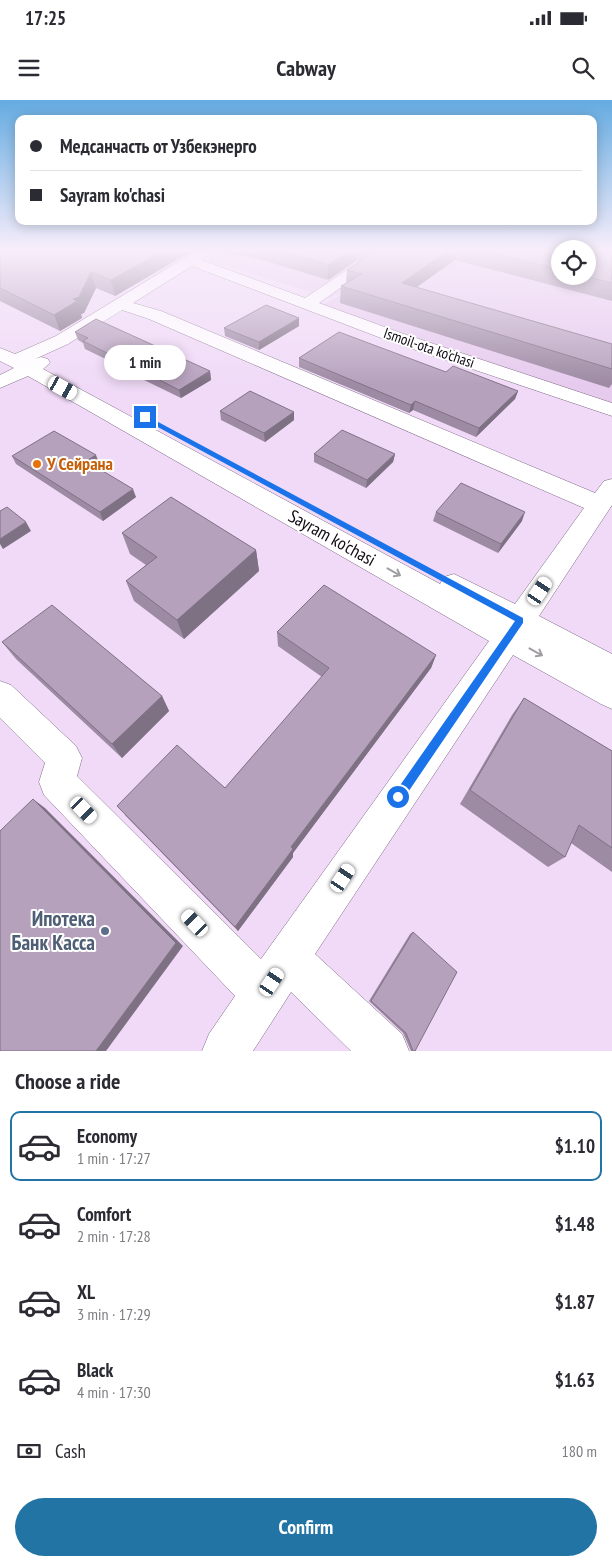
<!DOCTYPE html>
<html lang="en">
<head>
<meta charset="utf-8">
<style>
  body { margin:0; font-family:"PT Sans Narrow",sans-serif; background:#f7f7f7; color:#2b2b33; height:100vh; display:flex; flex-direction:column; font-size:19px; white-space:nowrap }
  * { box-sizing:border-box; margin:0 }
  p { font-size:16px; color:#7c7c81 }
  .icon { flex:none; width:28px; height:28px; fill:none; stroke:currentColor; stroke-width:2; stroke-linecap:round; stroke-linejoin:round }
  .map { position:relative; height:951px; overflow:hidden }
  .details { display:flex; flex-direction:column; background:#fff; flex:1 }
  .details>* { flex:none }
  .guide { position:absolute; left:15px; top:15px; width:582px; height:110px; border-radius:10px; box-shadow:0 2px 12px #0003; display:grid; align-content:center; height:110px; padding:0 15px; background:#fff }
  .controls { position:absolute; left:551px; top:140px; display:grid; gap:10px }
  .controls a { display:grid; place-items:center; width:45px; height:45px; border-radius:50%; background:#fff; box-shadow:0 2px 12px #0003; font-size:25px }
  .end { position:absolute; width:22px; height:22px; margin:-11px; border:6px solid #1a73e8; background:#fff; box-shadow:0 0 0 2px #fff }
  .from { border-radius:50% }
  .bubble { position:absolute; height:35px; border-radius:18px; background:#fff; box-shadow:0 2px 12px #0003; font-size:16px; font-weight:800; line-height:35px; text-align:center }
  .car { position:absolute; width:15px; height:30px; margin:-15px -8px; border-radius:6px; box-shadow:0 0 4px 1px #0007; background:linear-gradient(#fff 24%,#345 0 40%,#fff 0 76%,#345 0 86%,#fff 0) }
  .guide b { display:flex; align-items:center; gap:18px; height:48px; font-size:19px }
  .guide b+b { border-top:1px solid #e1e1e2 }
  .guide i { width:12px; height:12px; background:#2b2b33 }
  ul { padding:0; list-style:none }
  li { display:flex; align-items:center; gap:15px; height:70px; margin:0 10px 8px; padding:0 5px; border:2px solid transparent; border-radius:10px }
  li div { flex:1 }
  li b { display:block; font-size:19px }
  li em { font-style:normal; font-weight:800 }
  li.current { border-color:#2274a5 }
  li>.icon { width:45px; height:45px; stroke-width:1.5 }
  h2 { padding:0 15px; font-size:22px; line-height:60px }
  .pay { display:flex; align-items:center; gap:12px; height:55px; padding:0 15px; font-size:19px }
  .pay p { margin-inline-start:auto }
  .cta { display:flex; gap:10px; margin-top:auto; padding:10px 15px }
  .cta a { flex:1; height:58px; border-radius:30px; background:#2274a5; color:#fff; font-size:20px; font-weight:800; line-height:58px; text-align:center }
  .status { display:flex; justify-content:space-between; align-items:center; height:35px; padding:0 25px; background:#fff; direction:ltr }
  .status svg { height:14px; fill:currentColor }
  header { display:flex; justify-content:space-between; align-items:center; height:65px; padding:0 15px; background:#fff; font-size:22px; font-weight:800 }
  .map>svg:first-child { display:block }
</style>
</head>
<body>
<div class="status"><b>17:25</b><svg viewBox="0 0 49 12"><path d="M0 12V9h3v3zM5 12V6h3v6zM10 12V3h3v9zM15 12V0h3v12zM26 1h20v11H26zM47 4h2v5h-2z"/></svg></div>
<header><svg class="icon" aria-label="menu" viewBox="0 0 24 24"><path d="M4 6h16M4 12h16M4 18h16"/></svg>Cabway<svg class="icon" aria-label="search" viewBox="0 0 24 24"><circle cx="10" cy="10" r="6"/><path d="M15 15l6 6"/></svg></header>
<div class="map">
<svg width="612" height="951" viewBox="0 0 612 951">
  <rect width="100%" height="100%" fill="#f0daf7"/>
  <path fill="#e6cbee" d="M221,151H409L331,198L207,160Z
    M419,151L560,176L612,175V305L323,205Z"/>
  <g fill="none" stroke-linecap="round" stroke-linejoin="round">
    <defs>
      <path id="minor" d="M196,151H213L202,160L305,198L357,163H367L369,166L367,169L319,203L401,233L612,303V316L389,241L192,166L133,203L161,211L595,393L604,381L612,379V405L539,516L612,554V609L601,604L513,555L315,854L402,934L409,951H351L291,892L253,951H202L209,934L235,896L44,695L39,682L45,663L0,618V581L11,585L76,646L82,658L77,676L261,859L489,541L28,276L0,288V275L14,268L0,261V248L15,254L56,236ZM122,210L149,219L584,408L515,504L454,474L444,477L440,484L43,269L50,263L48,259L41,257L35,259L68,244Z"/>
    </defs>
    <use href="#minor" stroke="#7d6983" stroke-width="1"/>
    <use href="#minor" fill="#fff" fill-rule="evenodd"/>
  </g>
  <path fill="#9d8aa3" d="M2,151H192L115,196L96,188L84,213L81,214L82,218L60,231L0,201V152Z
    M220,151H560V176H588L612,151V201L455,160L416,187L612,244V284L609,288L340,203L341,186L346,183L347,170L360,161H356L328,180L266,161Z
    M299,218V226L259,250L225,236L224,228Z
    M75,232L210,271L211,280L181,298L144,280L143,278L138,275L129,259L118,265L85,249L83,243L78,240Z
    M299,258L446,272L518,291L515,299L476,337L413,310L409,313L299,267Z
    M220,311L294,312V320L265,342L221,320Z
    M314,354H395L393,362L366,388L314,362Z
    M12,356L99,363L94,366L136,397L103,421L16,364Z
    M436,412L522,421L498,453L433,421Z
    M122,433L256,450L259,471L184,539L134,501L126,481L146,465L130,454Z
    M277,532L436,555L431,568L293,753V757L238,831L125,715L225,688L322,577L278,546Z
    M2,542L162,596L169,611L122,658L16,559Z
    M524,598L612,651V772L571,743L565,757L548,767L460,704L512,615Z
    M413,832L415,951H411L403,933L369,901L410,834Z"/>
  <path fill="#7f7184" d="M163,151H192L115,196L111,180Z
    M349,151H357L356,161L328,180V165Z
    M448,151H457L455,160L400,199L402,183Z
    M91,172L96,188L84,213L81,214L82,218L60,231L54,215Z
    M299,218V226L259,250V242Z
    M127,251L129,259L118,265L115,257Z
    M210,271L211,280L181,298L179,290Z
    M518,291L515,299L476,337L479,328Z
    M415,301L413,310L409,313L411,305Z
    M294,312V320L265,342L264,333Z
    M395,354L393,362L366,388L367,380Z
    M96,355L99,363L89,370L86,361Z
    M133,389L136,397L103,421L100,412Z
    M525,412L522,421L498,453L501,444Z
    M26,422L31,431L3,449L0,444V439Z
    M256,450L259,471L184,539L177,520Z
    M436,555L431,568L293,753V757L238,831L235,827L291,747Z
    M162,596L169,611L122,658L112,644Z
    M33,699L45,708L183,846L106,951H96Z"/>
  <path fill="#b6a1bd" stroke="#7f7184" d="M2,151H163L111,180L91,172L79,197L73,199L77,201L54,215L0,188V152Z
    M283,151H349L328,165Z
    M371,151H448L402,183L612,244V269L341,186L362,174L347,170L370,155Z
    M485,151H560V170Z
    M588,151H612V183L585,176H588Z
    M266,205L299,218L259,242L224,228Z
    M96,219L210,271L179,290L142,271L143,270L136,267L127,251L115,257L83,241L88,238L75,232Z
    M339,232L446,272L453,266L518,291L479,328L415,301L411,305L299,258Z
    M250,291L294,312L264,333L220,311Z
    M342,330L395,354L367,380L314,354Z
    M54,331L96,355L86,361L133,389L100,412L12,356Z
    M461,383L525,412L501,444L436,412Z
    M171,397L256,450L177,520L126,481L157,457L122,433Z
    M7,407L26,422L0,439V411Z
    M324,485L436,555L291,747L293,749L235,827L117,706L177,645L225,688L329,568L277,532Z
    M52,505L162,596L112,644L2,542Z
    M524,598L612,651V748L579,725L565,757L470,690Z
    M33,699L176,843L96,951H0V731Z
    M413,832L457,872L415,951H413L406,933L371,901Z"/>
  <defs><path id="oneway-shaft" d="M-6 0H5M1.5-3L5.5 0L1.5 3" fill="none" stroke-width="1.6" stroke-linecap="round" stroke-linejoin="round" transform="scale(1.25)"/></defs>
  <g stroke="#a09da1">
    <use href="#oneway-shaft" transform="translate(394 472) rotate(29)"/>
    <use href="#oneway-shaft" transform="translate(536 552) rotate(29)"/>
  </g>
  <linearGradient id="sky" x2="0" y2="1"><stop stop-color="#64abe1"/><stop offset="0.53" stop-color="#f8eefb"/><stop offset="1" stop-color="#f8eefb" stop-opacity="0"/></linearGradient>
  <rect width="612" height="284" fill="url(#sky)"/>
  <path fill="#1a73e8" d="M143,316H147L523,518V523L402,701L398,703L394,701L393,697L394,694L515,521L143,319Z"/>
  <circle fill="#e8710a" stroke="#fff" stroke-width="2" cx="37" cy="364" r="5"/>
  <circle fill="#5c6f8a" stroke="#fff" stroke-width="2" cx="105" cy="831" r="5"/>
  <g text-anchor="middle" stroke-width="4" stroke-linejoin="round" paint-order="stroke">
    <g font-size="15" fill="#110a13" stroke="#fff">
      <text transform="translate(429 248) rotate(19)" y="5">Ismoil-ota ko'chasi</text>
    </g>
    <g font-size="18" font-weight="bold" fill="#c56008" stroke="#fff" text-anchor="start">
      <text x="47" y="370">У Сейрана</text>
    </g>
    <g font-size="18" fill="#110a13" stroke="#fff">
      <text transform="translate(332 438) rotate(29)" y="6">Sayram ko'chasi</text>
    </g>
    <g font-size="21" font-weight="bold" fill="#4e5e75" stroke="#fff" text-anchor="end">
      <text x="95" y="826">Ипотека<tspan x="95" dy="24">Банк Касса</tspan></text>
    </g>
  </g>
</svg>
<div class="controls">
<a><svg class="icon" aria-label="locate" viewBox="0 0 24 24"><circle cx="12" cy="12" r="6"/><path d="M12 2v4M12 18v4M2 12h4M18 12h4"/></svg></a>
</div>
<i class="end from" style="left:398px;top:697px"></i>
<i class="end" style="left:145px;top:317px"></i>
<div class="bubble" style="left:104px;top:245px;width:82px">1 min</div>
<i class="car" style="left:63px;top:288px;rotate:119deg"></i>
<i class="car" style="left:540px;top:491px;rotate:34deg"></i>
<i class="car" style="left:84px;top:710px;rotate:136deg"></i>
<i class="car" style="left:343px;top:778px;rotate:34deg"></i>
<i class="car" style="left:195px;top:823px;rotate:316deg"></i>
<i class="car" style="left:272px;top:882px;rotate:34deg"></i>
<div class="guide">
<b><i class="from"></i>Медсанчасть от Узбекэнерго</b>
<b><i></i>Sayram ko'chasi</b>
</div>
</div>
<section class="details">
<h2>Choose a ride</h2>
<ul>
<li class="current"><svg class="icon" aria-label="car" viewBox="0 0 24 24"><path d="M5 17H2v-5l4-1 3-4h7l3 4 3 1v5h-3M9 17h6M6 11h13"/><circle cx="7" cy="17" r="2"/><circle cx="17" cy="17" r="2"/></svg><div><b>Economy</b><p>1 min · 17:27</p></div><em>$1.10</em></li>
<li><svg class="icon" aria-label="car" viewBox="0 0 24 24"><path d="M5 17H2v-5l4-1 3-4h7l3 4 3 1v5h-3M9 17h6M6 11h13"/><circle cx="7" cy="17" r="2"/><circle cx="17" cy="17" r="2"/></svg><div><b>Comfort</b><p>2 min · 17:28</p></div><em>$1.48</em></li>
<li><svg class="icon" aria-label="car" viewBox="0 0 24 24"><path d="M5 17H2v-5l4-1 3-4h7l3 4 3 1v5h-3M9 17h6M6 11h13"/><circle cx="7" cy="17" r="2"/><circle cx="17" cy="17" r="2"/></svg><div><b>XL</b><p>3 min · 17:29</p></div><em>$1.87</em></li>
<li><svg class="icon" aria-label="car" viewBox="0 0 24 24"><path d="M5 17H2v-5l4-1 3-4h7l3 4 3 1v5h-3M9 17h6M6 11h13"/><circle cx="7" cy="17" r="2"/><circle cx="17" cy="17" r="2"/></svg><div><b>Black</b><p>4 min · 17:30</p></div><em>$1.63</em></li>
</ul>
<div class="pay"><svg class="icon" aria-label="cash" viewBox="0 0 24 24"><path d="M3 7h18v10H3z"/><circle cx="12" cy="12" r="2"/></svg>Cash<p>180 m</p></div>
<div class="cta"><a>Confirm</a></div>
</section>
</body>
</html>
